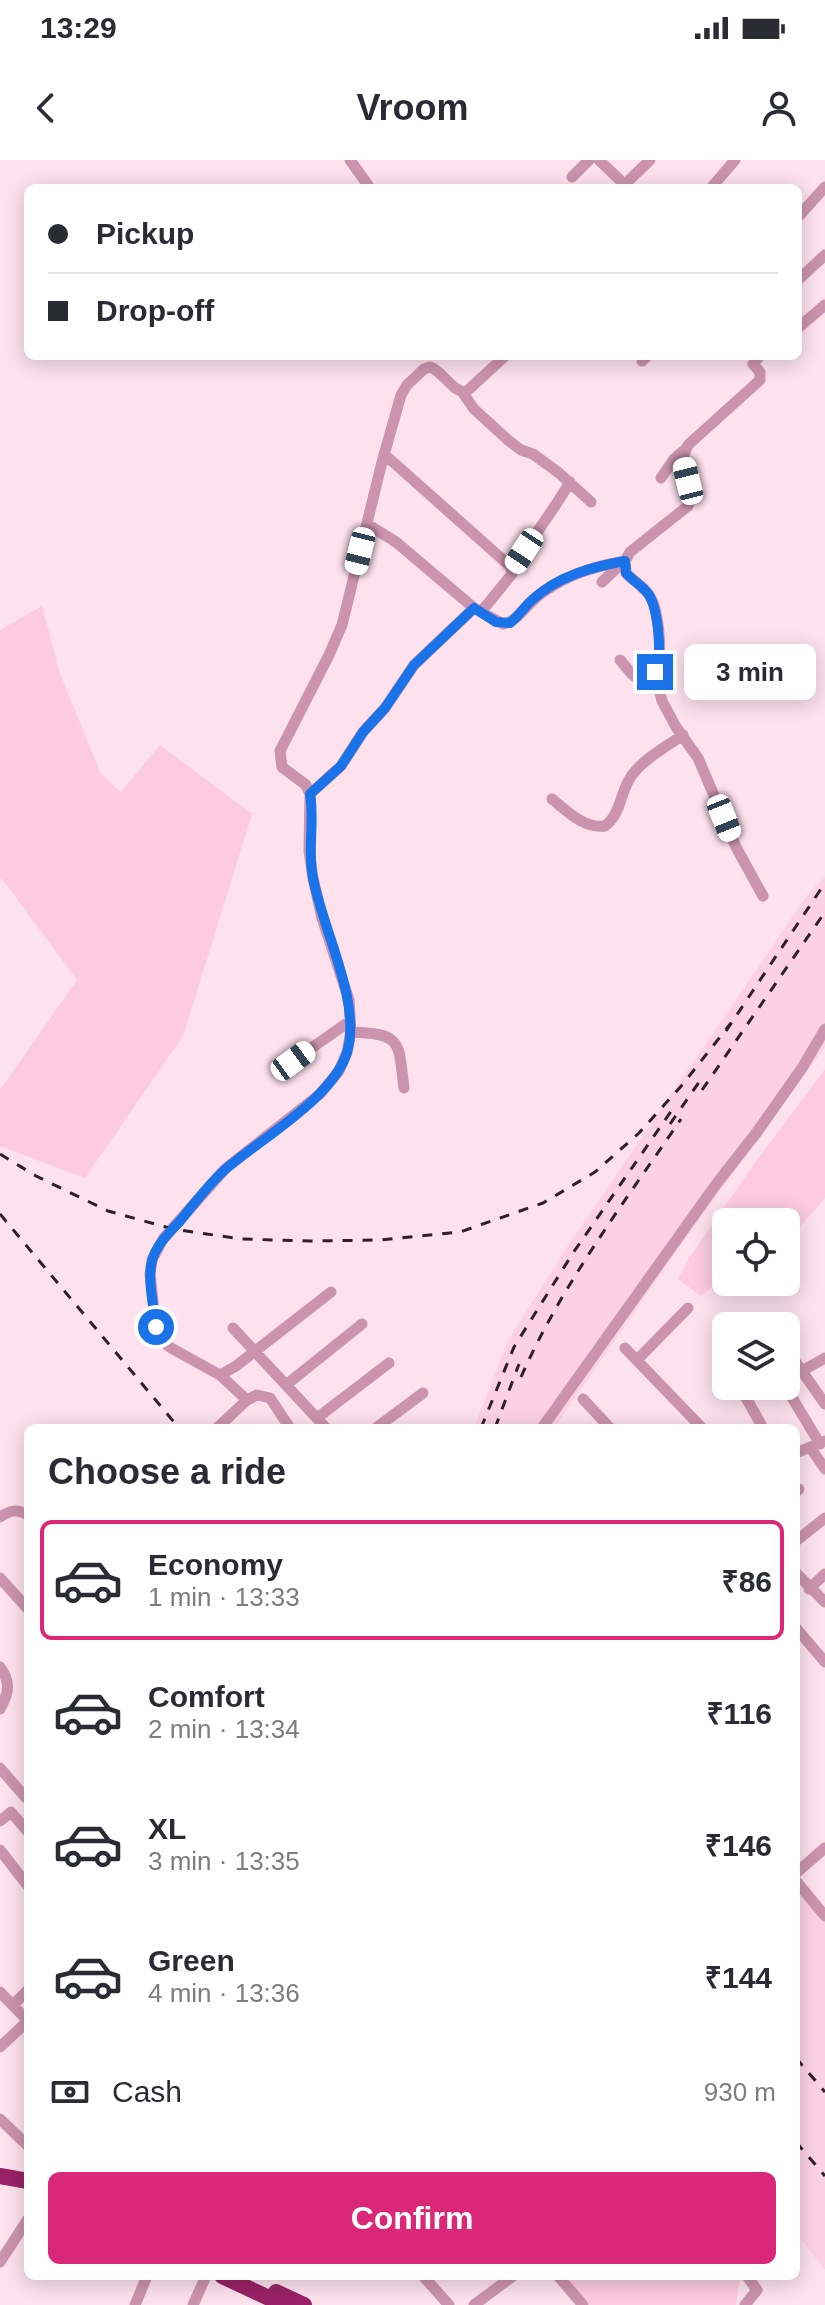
<!DOCTYPE html>
<html lang="en">
<head>
<meta charset="utf-8">
<style>
  body { margin:0; font-family:Helvetica,sans-serif; background:#f2f2f3; color:#2b2b33; height:100vh; display:flex; flex-direction:column; font-size:30px; white-space:nowrap }
  * { box-sizing:border-box; margin:0 }
  p { font-size:26px; color:#7c7c81 }
  .icon { flex:none; width:44px; height:44px; fill:none; stroke:currentColor; stroke-width:2; stroke-linecap:round; stroke-linejoin:round }
  .map { position:relative; flex:1; overflow:hidden }
  .side { position:absolute; left:24px; top:1264px; width:776px; height:856px; display:flex; flex-direction:column; background:#fff; border-radius:12px; box-shadow:0 4px 20px #0003 }
  .side>* { flex:none }
  .banner { position:absolute; left:24px; top:24px; width:778px; height:176px; border-radius:12px; box-shadow:0 4px 20px #0003; display:grid; align-content:center; height:176px; padding:0 24px; background:#fff }
  .tools { position:absolute; left:712px; top:1048px; display:grid; gap:16px }
  .tools a { display:grid; place-items:center; width:88px; height:88px; border-radius:12px; background:#fff; box-shadow:0 4px 20px #0003; font-size:40px }
  .end { position:absolute; width:36px; height:36px; margin:-18px; border:10px solid #1a73e8; background:#fff; box-shadow:0 0 0 4px #fff }
  .from { border-radius:50% }
  .bubble { position:absolute; height:56px; border-radius:12px; background:#fff; box-shadow:0 4px 20px #0003; font-size:26px; font-weight:600; line-height:56px; text-align:center }
  .car { position:absolute; width:24px; height:48px; margin:-24px -12px; border-radius:10px; box-shadow:0 0 6px 2px #0007; background:linear-gradient(#fff 24%,#345 0 40%,#fff 0 76%,#345 0 86%,#fff 0) }
  .banner b { display:flex; align-items:center; gap:28px; height:76px; font-size:30px }
  .banner b+b { border-top:2px solid #e1e1e2 }
  .banner i { width:20px; height:20px; background:#2b2b33 }
  ul { padding:0; list-style:none }
  li { display:flex; align-items:center; gap:24px; height:120px; margin:0 16px 12px; padding:0 8px; border:4px solid transparent; border-radius:12px }
  li div { flex:1 }
  li b { display:block; font-size:30px }
  li em { font-style:normal; font-weight:600 }
  li.active { border-color:#db2777 }
  li>.icon { width:72px; height:72px; stroke-width:1.5 }
  h2 { padding:0 24px; font-size:36px; line-height:96px }
  .pay { display:flex; align-items:center; gap:20px; height:88px; padding:0 24px; font-size:30px }
  .pay p { margin-inline-start:auto }
  .cta { display:flex; gap:16px; margin-top:auto; padding:16px 24px }
  .cta a { flex:1; height:92px; border-radius:12px; background:#db2777; color:#fff; font-size:32px; font-weight:600; line-height:92px; text-align:center }
  .status { display:flex; justify-content:space-between; align-items:center; height:56px; padding:0 40px; background:#fff; direction:ltr }
  .status svg { height:22px; fill:currentColor }
  header { display:flex; justify-content:space-between; align-items:center; height:104px; padding:0 24px; background:#fff; font-size:36px; font-weight:600 }
  .map>svg:first-child { display:block }
</style>
</head>
<body>
<div class="status"><b>13:29</b><svg viewBox="0 0 49 12"><path d="M0 12V9h3v3zM5 12V6h3v6zM10 12V3h3v9zM15 12V0h3v12zM26 1h20v11H26zM47 4h2v5h-2z"/></svg></div>
<header><svg class="icon" aria-label="back" viewBox="0 0 24 24"><path d="M15 5l-7 7 7 7"/></svg>Vroom<svg class="icon" aria-label="person" viewBox="0 0 24 24"><circle cx="12" cy="8" r="4"/><path d="M4 21q1-7 8-7t8 7"/></svg></header>
<div class="map">
<svg width="825" height="2145" viewBox="0 0 825 2145">
  <rect width="100%" height="100%" fill="#fde1ed"/>
  <path fill="#fcd1e4" d="M825,717V887L680,1086L554,1268H474L507,1182L567,1087L808,734Z
    M796,1730L825,1762V2110L796,2073Z"/>
  <path fill="#fccbe0" d="M42,446L60,514L101,614L121,632L160,585L252,654L183,876L85,1018L0,986V930L77,820L0,716V470Z
    M825,909V1038L786,1083V1062H726V1121L721,1120L701,1136L678,1119L688,1100L754,1004Z
    M565,2116H738L740,2118L736,2145H590Z"/>
  <g fill="none" stroke-linecap="round" stroke-linejoin="round">
    <path stroke="#cb93ad" stroke-width="11" d="M350,0L370,28
      M599,0L624,24
      M572,17L589,0
      M621,28L650,0
      M711,28L735,0
      M798,57L825,27
      M798,120L825,95
      M798,168L825,145
      M642,201L647,196
      M463,233L474,249L508,280L521,290L533,294L559,313L591,342
      M384,294L511,407L512,414L481,452
      M661,318L674,299L683,291
      M367,364L396,382L474,448L503,464C519,461 528,442 542,433C569,414 592,407 625,401
      M512,409C531,379 552,353 570,322
      M602,422L624,401
      M620,500C625,505 631,515 637,518C641,520 645,519 649,517C666,508 659,455 652,440C646,427 634,422 626,413L625,401L630,392L688,346C694,324 675,302 689,284L760,220V212L753,204L760,196
      M655,512L662,541L676,567L698,598L736,687L763,736
      M310,634L341,606L363,572L385,548L414,505L474,448
      M552,639C567,651 584,669 605,666C622,653 620,631 632,615C645,598 666,587 683,575
      M351,872C403,874 398,881 404,928
      M293,901L350,861
      M233,1168L326,1268
      M625,1188L702,1268
      M790,1194L825,1244
      M637,1200L688,1148
      M802,1211L825,1198
      M220,1215L236,1206L331,1132
      M286,1225L362,1164
      M785,1226L820,1284
      M740,1227L763,1268
      M583,1239L610,1268
      M247,1240L257,1235L270,1238L290,1268
      M317,1258L389,1203
      M217,1268L247,1240L220,1215L171,1188L162,1181L156,1167L150,1114L152,1100L163,1079L225,1009L320,934L339,911L347,892L351,872L349,840L322,758L313,718L309,691L310,634L306,625L282,607L280,591L329,495L342,465L382,302L401,235L407,225L424,209L430,207C444,212 451,231 466,232L505,196
      M376,1268L423,1233
      M542,1268L717,1023L757,972L802,908L825,869
      M810,1287L825,1309
      M796,1293L825,1281
      M796,1332L799,1329
      M0,1357C10,1350 18,1349 28,1355
      M796,1381L825,1358
      M796,1413L825,1442
      M0,1418L28,1449
      M809,1429L825,1414
      M796,1468L825,1502
      M0,1507C11,1522 9,1533 0,1549
      M0,1608L26,1638
      M0,1661L11,1652L28,1672
      M0,1690L28,1726
      M796,1713L825,1688
      M796,1721L825,1756
      M0,1832L28,1861L0,1887
      M13,1845L28,1830
      M0,1959L28,1986
      M0,2102L28,2059
      M423,2116L449,2145
      M558,2116L583,2145
      M135,2145L147,2116
      M193,2145L206,2116
      M474,2145L513,2116
      M745,2145L757,2130L747,2116"/>
    <path stroke="#992267" stroke-width="16" d="M0,2016L28,2021
      M222,2116L284,2145
      M276,2132L304,2145"/>
    <path stroke="#2d2026" stroke-width="3" stroke-dasharray="10 10" stroke-linecap="butt" d="M726,871L825,723
      M702,930L825,752
      M670,964L704,915
      M0,994L36,1016L108,1051L173,1069L241,1079L310,1081L379,1080L460,1072L543,1043L595,1012L639,973L683,924L731,863
      M0,1054L179,1268
      M521,1217C562,1124 624,1043 681,959
      M481,1268L514,1187L573,1093L672,950
      M495,1268L519,1204
      M796,1898L825,1932
      M796,1982L825,2016"/>
  </g>
  <g fill="none" stroke-linecap="round" stroke-linejoin="round">
    <path stroke="#1a73e8" stroke-width="10" d="M156,1167C154,1146 147,1121 152,1101C156,1085 169,1073 180,1061C195,1043 210,1022 228,1007C264,977 337,935 348,889C360,839 323,770 313,718C307,690 315,662 310,634L341,606L363,572L385,548L414,505L474,448L496,462L510,463C519,456 524,447 532,440C558,416 592,407 625,401L626,413C633,421 643,426 649,435C658,450 663,497 655,512"/>
  </g>
</svg>
<div class="tools">
<a><svg class="icon" aria-label="locate" viewBox="0 0 24 24"><circle cx="12" cy="12" r="6"/><path d="M12 2v4M12 18v4M2 12h4M18 12h4"/></svg></a>
<a><svg class="icon" aria-label="layers" viewBox="0 0 24 24"><path d="M12 4l9 5-9 5-9-5zM3 14l9 5 9-5"/></svg></a>
</div>
<i class="end from" style="left:156px;top:1167px"></i>
<i class="end" style="left:655px;top:512px"></i>
<div class="bubble" style="left:684px;top:484px;width:132px">3 min</div>
<i class="car" style="left:688px;top:321px;rotate:346deg"></i>
<i class="car" style="left:360px;top:391px;rotate:194deg"></i>
<i class="car" style="left:524px;top:391px;rotate:213deg"></i>
<i class="car" style="left:724px;top:658px;rotate:158deg"></i>
<i class="car" style="left:293px;top:901px;rotate:54deg"></i>
<div class="banner">
<b><i class="from"></i>Pickup</b>
<b><i></i>Drop-off</b>
</div>
<section class="side">
<h2>Choose a ride</h2>
<ul>
<li class="active"><svg class="icon" aria-label="car" viewBox="0 0 24 24"><path d="M5 17H2v-5l4-1 3-4h7l3 4 3 1v5h-3M9 17h6M6 11h13"/><circle cx="7" cy="17" r="2"/><circle cx="17" cy="17" r="2"/></svg><div><b>Economy</b><p>1 min · 13:33</p></div><em>₹86</em></li>
<li><svg class="icon" aria-label="car" viewBox="0 0 24 24"><path d="M5 17H2v-5l4-1 3-4h7l3 4 3 1v5h-3M9 17h6M6 11h13"/><circle cx="7" cy="17" r="2"/><circle cx="17" cy="17" r="2"/></svg><div><b>Comfort</b><p>2 min · 13:34</p></div><em>₹116</em></li>
<li><svg class="icon" aria-label="car" viewBox="0 0 24 24"><path d="M5 17H2v-5l4-1 3-4h7l3 4 3 1v5h-3M9 17h6M6 11h13"/><circle cx="7" cy="17" r="2"/><circle cx="17" cy="17" r="2"/></svg><div><b>XL</b><p>3 min · 13:35</p></div><em>₹146</em></li>
<li><svg class="icon" aria-label="car" viewBox="0 0 24 24"><path d="M5 17H2v-5l4-1 3-4h7l3 4 3 1v5h-3M9 17h6M6 11h13"/><circle cx="7" cy="17" r="2"/><circle cx="17" cy="17" r="2"/></svg><div><b>Green</b><p>4 min · 13:36</p></div><em>₹144</em></li>
</ul>
<div class="pay"><svg class="icon" aria-label="cash" viewBox="0 0 24 24"><path d="M3 7h18v10H3z"/><circle cx="12" cy="12" r="2"/></svg>Cash<p>930 m</p></div>
<div class="cta"><a>Confirm</a></div>
</section>
</div>
</body>
</html>
